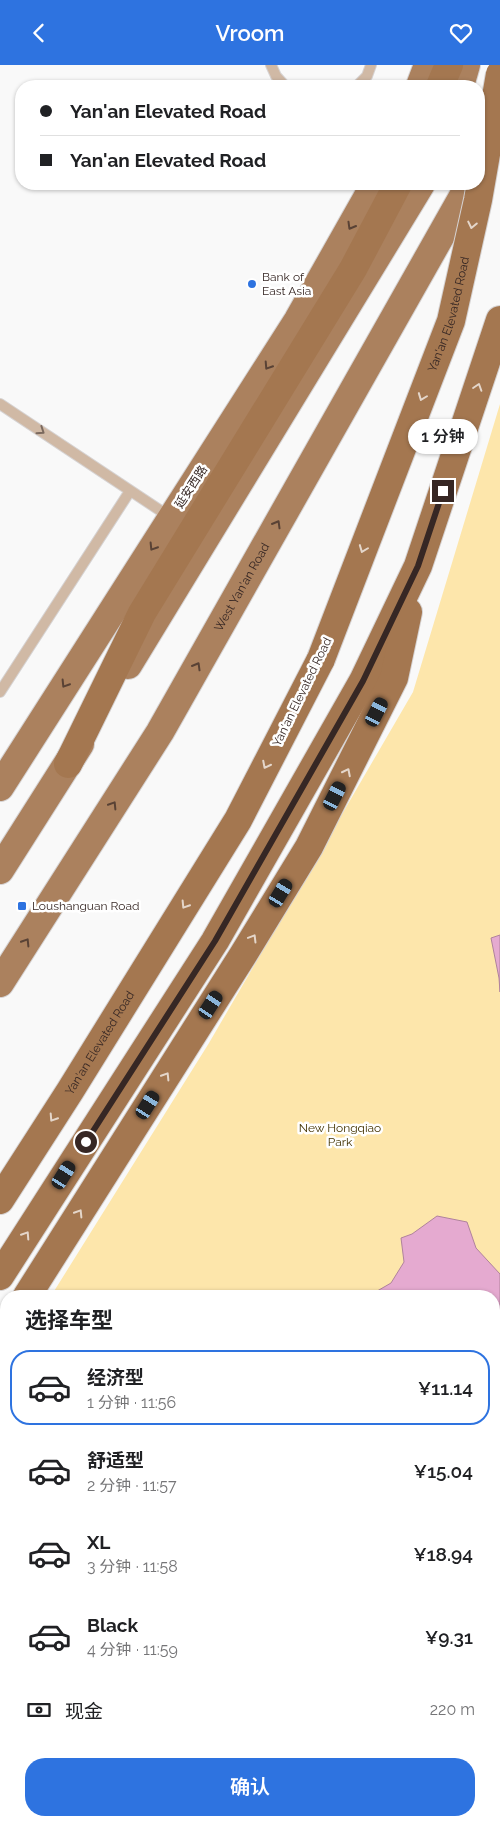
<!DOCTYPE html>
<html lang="zh">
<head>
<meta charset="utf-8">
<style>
  body { margin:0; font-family:Raleway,"Noto Sans SC",sans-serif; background:#f2f2f2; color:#202124; height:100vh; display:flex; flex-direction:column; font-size:19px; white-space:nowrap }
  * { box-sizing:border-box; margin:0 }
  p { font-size:16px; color:#757577 }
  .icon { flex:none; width:28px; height:28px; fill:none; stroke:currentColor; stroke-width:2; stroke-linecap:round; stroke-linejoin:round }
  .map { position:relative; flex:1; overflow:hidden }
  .panel { position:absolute; left:0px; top:1225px; width:500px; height:536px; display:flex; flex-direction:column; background:#fff; border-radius:20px 20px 0 0; box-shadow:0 1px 4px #0004 }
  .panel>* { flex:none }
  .top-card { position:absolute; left:15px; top:15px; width:470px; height:110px; border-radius:20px; box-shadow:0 1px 4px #0004; display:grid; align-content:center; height:110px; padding:0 25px; background:#fff }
  .end { position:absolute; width:22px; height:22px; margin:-11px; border:6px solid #362724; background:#fff; box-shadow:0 0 0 2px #fff }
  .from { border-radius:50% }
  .bubble { position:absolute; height:35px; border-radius:18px; background:#fff; box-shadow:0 1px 4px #0004; font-size:16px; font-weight:600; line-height:35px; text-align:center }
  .car { position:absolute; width:15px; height:30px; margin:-15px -8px; border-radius:6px; box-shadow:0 0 4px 1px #0007; background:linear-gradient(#222 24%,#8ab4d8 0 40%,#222 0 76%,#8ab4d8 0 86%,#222 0) }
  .top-card b { display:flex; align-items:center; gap:18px; height:48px; font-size:19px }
  .top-card b+b { border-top:1px solid #e0e0e0 }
  .top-card i { width:12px; height:12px; background:#202124 }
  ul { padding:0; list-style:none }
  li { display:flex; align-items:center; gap:15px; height:75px; margin:0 10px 8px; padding:0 15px; border:2px solid transparent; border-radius:20px }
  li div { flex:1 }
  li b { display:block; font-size:19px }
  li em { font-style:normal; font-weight:600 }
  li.active { border-color:#2e73e0 }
  li>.icon { width:45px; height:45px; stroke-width:1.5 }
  h2 { padding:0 25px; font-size:22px; line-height:60px }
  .pay { display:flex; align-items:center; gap:12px; height:55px; padding:0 25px; font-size:19px }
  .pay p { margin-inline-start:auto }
  .primary-button { display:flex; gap:10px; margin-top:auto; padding:10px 25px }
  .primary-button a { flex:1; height:58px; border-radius:20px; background:#2e73e0; color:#fff; font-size:20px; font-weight:600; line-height:58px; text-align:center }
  header { display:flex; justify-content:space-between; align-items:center; height:65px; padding:0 25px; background:#2e73e0; color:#fff; font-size:22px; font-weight:600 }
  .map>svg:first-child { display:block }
</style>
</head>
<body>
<header><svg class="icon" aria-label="back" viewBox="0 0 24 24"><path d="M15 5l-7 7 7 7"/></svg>Vroom<svg class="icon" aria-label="heart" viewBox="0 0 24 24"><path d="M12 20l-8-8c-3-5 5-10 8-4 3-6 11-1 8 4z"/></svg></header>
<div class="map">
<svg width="500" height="1761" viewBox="0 0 500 1761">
  <rect width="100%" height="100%" fill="#f9f9f9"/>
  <path fill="#fde6ab" d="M500,339V1633L494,1636V1231H51L209,978L413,627Z
    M6,1303V1755H182L166,1761H0V1313Z"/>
  <path fill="#d3bb7e" d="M6,1507V1702H0V1509Z"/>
  <path fill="#e5aad0" stroke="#b0839c" d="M500,870V927L499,913L491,873Z
    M437,1151L467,1157L476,1183L500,1209V1260L494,1269V1231H372V1229L391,1218L404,1197L401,1173L412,1169Z"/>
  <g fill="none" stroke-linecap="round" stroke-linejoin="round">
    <defs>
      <path id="service" d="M271,0L276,11L285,21
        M357,21L367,11L371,0
        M0,339L170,452
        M0,627L130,426"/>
      <g id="primary">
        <path d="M420,21L428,0"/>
        <path d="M460,21L466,0"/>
        <path d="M128,600L421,119"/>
        <path d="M0,722L298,255L375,119"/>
        <path d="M0,805L80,679"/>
        <path id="s1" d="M0,918L160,667L470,119"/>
        <path d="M494,1706L500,1704"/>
        <path d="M348,1761L364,1755"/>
        <path d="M485,1761L500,1755"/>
      </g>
      <g id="trunk">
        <path d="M440,21L449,0"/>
        <path d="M68,699L142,548L353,204L398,119"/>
        <path id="s2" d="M0,1135L70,1026L238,755L321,594"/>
        <path d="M0,1211L215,876L363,616L418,501L500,255"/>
        <path d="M27,1231L243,890L309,782L394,613L408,547"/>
        <path d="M0,1275L6,1265"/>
      </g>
    </defs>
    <use href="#service" stroke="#d6d3d3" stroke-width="12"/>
    <use href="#primary" stroke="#d6d3d3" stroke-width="30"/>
    <use href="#trunk" stroke="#d6d3d3" stroke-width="30"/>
    <use href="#service" stroke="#d0b9a5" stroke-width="10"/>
    <use href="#primary" stroke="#ab815e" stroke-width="28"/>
    <use href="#trunk" stroke="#a47750" stroke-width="28"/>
    <defs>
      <g id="trunk-bridge">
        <path id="s3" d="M321,594L451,256L478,135L500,9"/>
      </g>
    </defs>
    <use href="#trunk-bridge" stroke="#d6d3d3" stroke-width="30" stroke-linecap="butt"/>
    <use href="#trunk-bridge" stroke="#a47750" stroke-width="28"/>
  </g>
  <defs><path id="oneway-chevron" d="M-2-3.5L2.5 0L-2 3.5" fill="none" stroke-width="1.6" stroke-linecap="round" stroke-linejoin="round" transform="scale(1.25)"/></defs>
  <g stroke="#e4d6ca">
    <use href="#oneway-chevron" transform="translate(472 160) rotate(102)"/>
    <use href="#oneway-chevron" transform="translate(478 322) rotate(-72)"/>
    <use href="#oneway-chevron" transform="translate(422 332) rotate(111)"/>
    <use href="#oneway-chevron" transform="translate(363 484) rotate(111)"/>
    <use href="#oneway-chevron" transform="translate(266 700) rotate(117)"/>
    <use href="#oneway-chevron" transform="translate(347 707) rotate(-63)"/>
    <use href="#oneway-chevron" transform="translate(185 840) rotate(122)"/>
    <use href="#oneway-chevron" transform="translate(253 873) rotate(-59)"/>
    <use href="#oneway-chevron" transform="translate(166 1011) rotate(-58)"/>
    <use href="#oneway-chevron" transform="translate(53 1053) rotate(123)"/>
    <use href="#oneway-chevron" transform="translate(79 1148) rotate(-58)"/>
    <use href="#oneway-chevron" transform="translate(26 1170) rotate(-57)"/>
  </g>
  <g stroke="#594235">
    <use href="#oneway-chevron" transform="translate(351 161) rotate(120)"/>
    <use href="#oneway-chevron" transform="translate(268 301) rotate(123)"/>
    <use href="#oneway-chevron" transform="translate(277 459) rotate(-60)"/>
    <use href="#oneway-chevron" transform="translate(153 482) rotate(122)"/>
    <use href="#oneway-chevron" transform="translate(197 601) rotate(-60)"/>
    <use href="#oneway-chevron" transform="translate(65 619) rotate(122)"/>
    <use href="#oneway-chevron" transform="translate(113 740) rotate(-58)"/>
    <use href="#oneway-chevron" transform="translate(26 877) rotate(-58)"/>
  </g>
  <use stroke="#7b695e" href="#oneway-chevron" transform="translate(41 366) rotate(34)"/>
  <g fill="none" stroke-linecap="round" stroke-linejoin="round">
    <path stroke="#362724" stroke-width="6" d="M86,1077L215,876L363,616L418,501L443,426"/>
  </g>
  <g fill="#2e73e0" stroke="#fff" stroke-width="2">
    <circle cx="252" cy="219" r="5"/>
    <rect x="17" y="836" width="10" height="10" rx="2.5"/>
  </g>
  <g text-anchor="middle" stroke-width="5" stroke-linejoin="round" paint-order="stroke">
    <g font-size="12" fill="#362724" stroke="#fff" text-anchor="start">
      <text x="262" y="216">Bank of<tspan x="262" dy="14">East Asia</tspan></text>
      <text x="32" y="845">Loushanguan Road</text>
    </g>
    <g font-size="12" fill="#362724" stroke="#fff">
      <text dy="4" stroke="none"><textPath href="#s3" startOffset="368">Yan'an Elevated Road</textPath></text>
      <text transform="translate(191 422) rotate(-57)" y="4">延安西路</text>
      <text dy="4" stroke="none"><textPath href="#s1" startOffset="464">West Yan'an Road</textPath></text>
      <text transform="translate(302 627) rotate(-64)" y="4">Yan'an Elevated Road</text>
      <text dy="4" stroke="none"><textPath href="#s2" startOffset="186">Yan'an Elevated Road</textPath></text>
    </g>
    <g font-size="12" fill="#423200" stroke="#fff">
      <text x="340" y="1067">New Hongqiao<tspan x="340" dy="14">Park</tspan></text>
    </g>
  </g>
</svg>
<i class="end from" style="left:86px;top:1077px"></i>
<i class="end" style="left:443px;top:426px"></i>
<div class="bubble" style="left:408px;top:354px;width:70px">1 分钟</div>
<i class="car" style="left:377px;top:647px;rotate:27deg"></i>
<i class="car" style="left:335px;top:731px;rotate:27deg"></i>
<i class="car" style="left:281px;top:828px;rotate:31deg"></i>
<i class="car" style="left:211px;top:940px;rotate:33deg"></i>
<i class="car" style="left:148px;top:1040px;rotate:32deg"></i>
<i class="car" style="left:64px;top:1110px;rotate:32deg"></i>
<div class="top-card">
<b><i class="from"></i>Yan'an Elevated Road</b>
<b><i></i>Yan'an Elevated Road</b>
</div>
<section class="panel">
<h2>选择车型</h2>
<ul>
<li class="active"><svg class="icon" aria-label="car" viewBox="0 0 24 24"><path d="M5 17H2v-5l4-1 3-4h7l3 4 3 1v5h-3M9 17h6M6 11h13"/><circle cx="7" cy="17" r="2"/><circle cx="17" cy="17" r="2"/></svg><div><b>经济型</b><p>1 分钟 · 11:56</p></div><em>¥11.14</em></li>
<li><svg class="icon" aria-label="car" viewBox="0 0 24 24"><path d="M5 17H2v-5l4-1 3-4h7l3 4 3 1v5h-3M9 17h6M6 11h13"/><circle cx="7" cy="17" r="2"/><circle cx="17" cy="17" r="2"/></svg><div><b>舒适型</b><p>2 分钟 · 11:57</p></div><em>¥15.04</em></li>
<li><svg class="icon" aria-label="car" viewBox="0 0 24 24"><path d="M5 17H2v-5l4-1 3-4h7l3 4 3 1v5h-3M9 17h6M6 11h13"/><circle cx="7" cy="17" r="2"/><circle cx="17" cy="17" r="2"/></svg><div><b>XL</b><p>3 分钟 · 11:58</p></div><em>¥18.94</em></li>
<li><svg class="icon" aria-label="car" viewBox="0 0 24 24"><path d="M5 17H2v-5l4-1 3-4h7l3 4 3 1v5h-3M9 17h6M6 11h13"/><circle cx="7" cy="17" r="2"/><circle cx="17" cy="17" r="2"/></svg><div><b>Black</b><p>4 分钟 · 11:59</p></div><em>¥9.31</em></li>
</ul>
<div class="pay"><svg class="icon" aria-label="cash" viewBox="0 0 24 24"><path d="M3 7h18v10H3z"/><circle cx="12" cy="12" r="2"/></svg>现金<p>220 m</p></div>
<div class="primary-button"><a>确认</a></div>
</section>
</div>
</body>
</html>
